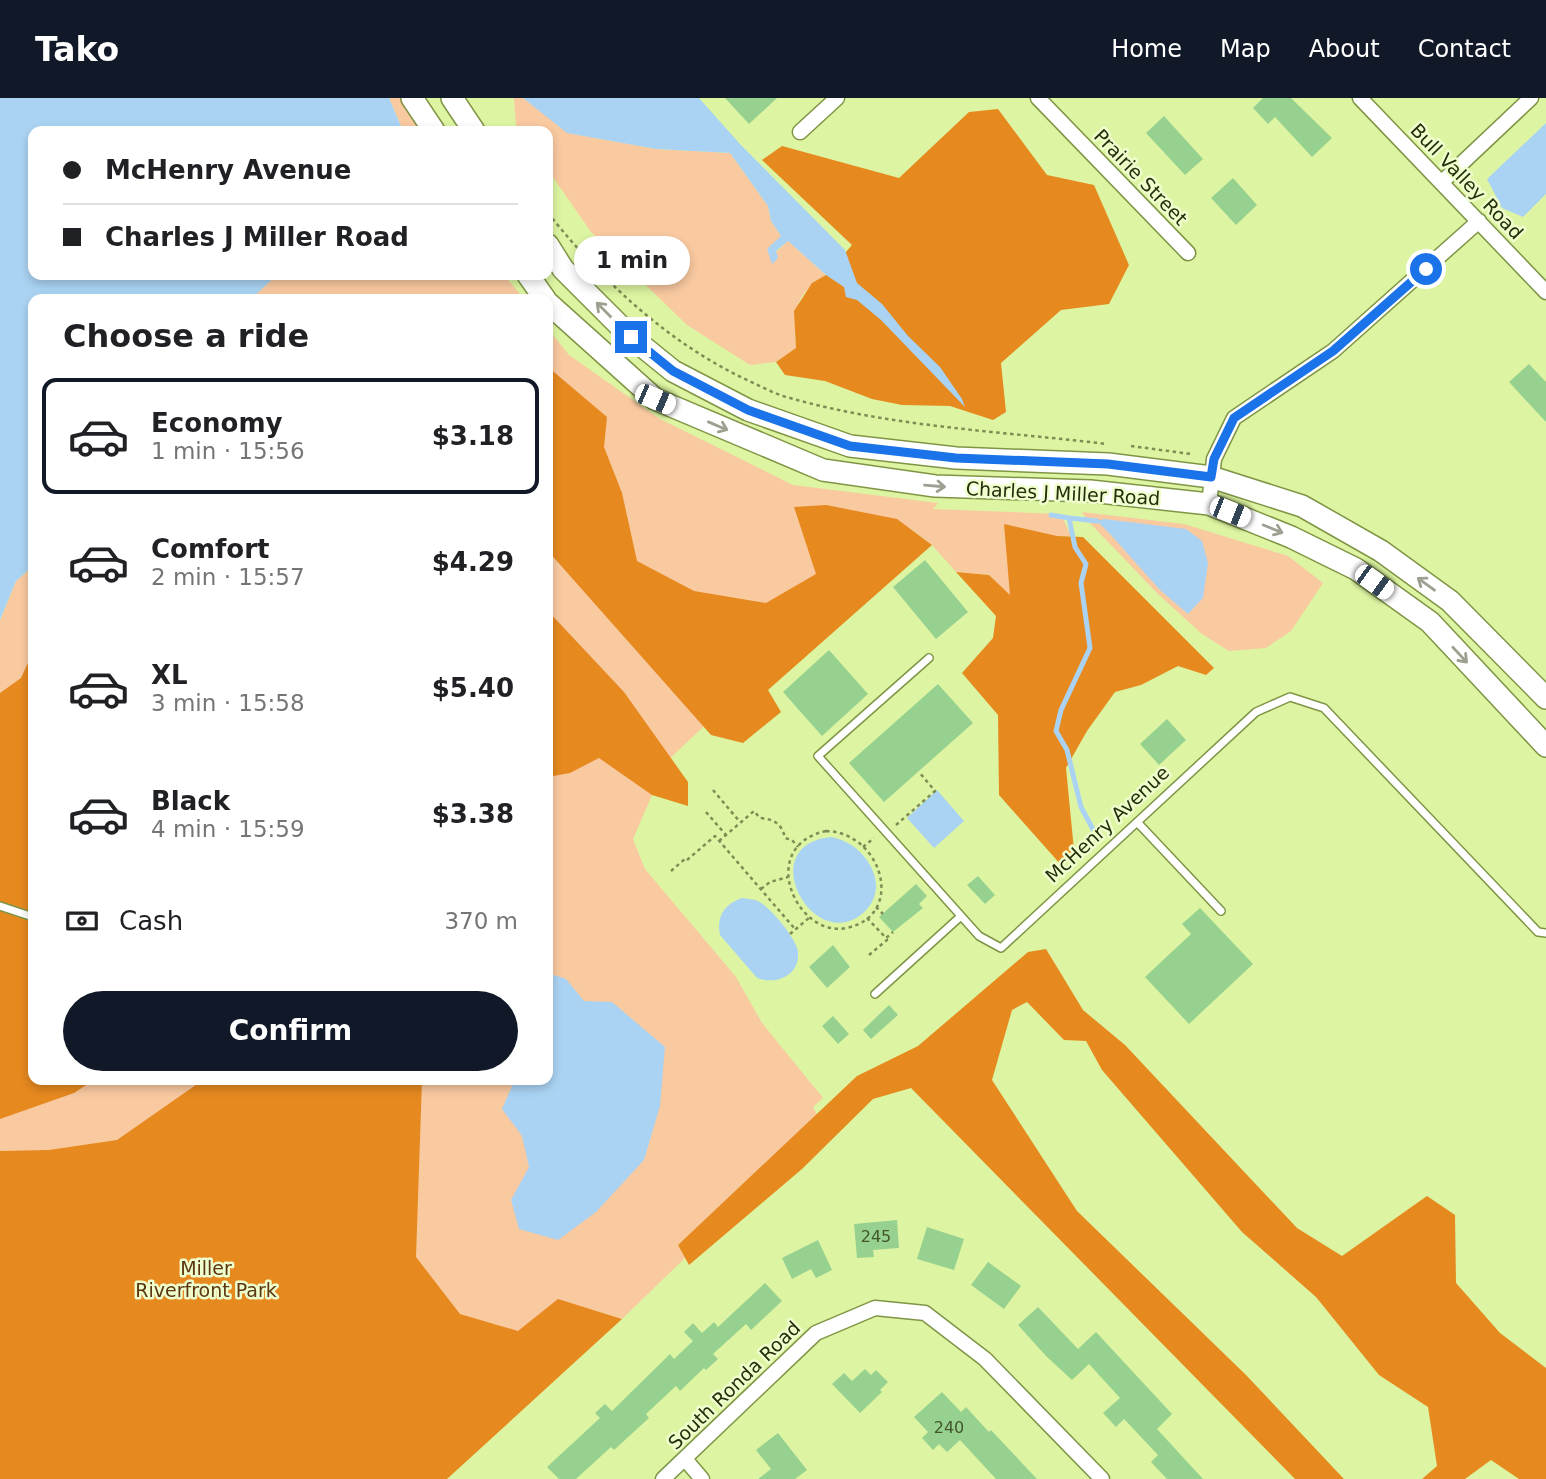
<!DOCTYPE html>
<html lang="en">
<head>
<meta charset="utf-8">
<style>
  body { margin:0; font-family:"DejaVu Sans",sans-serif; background:#f2f2f2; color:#202124; height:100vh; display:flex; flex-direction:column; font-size:26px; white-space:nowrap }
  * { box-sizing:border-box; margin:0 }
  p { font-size:23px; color:#757577 }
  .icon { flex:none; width:38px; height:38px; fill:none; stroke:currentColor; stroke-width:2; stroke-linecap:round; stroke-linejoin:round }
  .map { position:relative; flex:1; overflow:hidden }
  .details { position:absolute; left:28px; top:196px; width:525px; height:791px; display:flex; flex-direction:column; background:#fff; border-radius:14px; box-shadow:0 4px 10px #0003 }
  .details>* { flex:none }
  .guide { position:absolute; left:28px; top:28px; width:525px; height:154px; border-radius:14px; box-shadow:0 4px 10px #0003; display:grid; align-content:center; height:154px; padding:0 35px; background:#fff }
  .end { position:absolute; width:32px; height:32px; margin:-16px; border:9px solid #1a73e8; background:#fff; box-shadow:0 0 0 4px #fff }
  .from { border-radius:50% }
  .bubble { position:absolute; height:49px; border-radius:24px; background:#fff; box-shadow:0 4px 10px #0003; font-size:23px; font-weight:600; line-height:49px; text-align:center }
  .car { position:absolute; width:21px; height:42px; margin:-21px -10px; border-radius:9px; box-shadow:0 0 5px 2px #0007; background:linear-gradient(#fff 24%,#345 0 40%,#fff 0 76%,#345 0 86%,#fff 0) }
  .guide b { display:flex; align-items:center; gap:24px; height:66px; font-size:26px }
  .guide b+b { border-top:2px solid #e0e0e0 }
  .guide i { width:18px; height:18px; background:#202124 }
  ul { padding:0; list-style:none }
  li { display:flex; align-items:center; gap:21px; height:116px; margin:0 14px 10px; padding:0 21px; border:4px solid transparent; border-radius:14px }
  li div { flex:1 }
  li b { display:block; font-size:26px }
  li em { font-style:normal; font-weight:600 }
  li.active { border-color:#111827 }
  li>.icon { width:63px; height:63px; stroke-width:1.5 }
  h2 { padding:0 35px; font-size:32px; line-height:84px }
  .pay { display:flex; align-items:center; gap:18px; height:77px; padding:0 35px; font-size:26px }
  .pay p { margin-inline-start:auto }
  .action { display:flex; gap:14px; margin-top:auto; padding:14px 35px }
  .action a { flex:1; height:80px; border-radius:42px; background:#111827; color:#fff; font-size:28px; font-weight:600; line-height:80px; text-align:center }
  header { display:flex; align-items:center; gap:42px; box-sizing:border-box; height:98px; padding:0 35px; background:#111827; color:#fff }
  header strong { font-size:33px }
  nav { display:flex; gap:38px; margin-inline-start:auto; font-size:24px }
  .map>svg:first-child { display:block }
</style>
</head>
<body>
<header>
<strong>Tako</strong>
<nav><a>Home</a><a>Map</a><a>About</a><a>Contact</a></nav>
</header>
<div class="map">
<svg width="1546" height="1381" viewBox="0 0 1546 1381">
  <rect width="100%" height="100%" fill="#ddf5a2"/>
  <path fill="#f9c9a0" d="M389,0H417L424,33H398L401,28Z
    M514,0H523L568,35L656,51L730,55L768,108L771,123L781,138L776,154L788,143L826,177C792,198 794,215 796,251L776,264L750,267L687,227L591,134L548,72V33H520L516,27Z
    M277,177H504L524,201H251Z
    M548,231L569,257L660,321L793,387L938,405L933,411L1061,416L1071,438H1057L1010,498L989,477L956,474L932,447L911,431L641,688L652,697L633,741L645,771L736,879L762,925L823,1000L813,1009L817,1017L678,1147L685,1160L622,1221L590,1211L404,1381H0V522L16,483L33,468V982H548Z
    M1082,414L1184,426L1288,458L1323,485L1291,533L1266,550L1229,553L1202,536L1159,497L1087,422Z"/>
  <path fill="#e6891f" d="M998,11L1047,77L1094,87L1129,167L1109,206L1061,212L1001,265L1006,314L993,322L950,308L902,307L872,301L825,283L785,277L776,264L796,250L794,213L812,185L826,177L852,147L762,62L782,48L899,80L969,14Z
    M548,269L607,319L604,349L622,395L637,463L694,493L766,505L816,476L794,409L826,407L897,421L932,447L768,592L781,614L743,645L711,637L548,453Z
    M1004,426L1057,438L1083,439L1214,570L1206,577L1178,568L1141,587L1115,594L1087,633L1066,670L1074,752L1062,768L999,697L998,617L962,575L993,540L996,518L956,474L989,477L1010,497Z
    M548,513L624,594L688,684V708L652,697L599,660L570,675L548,679Z
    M33,554V982H94L74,995L0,1021V595L21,580Z
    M1046,851L1083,912L1125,947L1297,1130L1342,1158L1427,1098L1455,1117L1456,1185L1500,1235L1546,1270V1381H1519L1491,1362L1465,1381H1422L1437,1368L1428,1309L1379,1277L1316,1199L1242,1134L1102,972L1086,943L1064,942L1027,904L1012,912L992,982L1077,1113L1246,1277L1344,1381H1295L911,990L873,1001L802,1071L689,1167L678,1147L857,978L918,948L1028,854Z
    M203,982H422L416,1159L460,1216L518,1233L558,1201L622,1221L447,1381H0V1053L49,1052L117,1042Z"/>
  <path fill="#aad3f3" d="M0,0H389L401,28L398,33H33V177H277L251,201H33V468L16,483L0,522Z
    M523,0H699L740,46L845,152L857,185L882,206L908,238L940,269L962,301L965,309L881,222L857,202L846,199L844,189L826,177L788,143L776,153L778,160L772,166L767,151L781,138L771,123L768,108L730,55L656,51L567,35Z
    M1546,25V96L1523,119L1502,110L1487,81Z
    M1104,421L1186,431L1202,443L1208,465L1203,500L1188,516L1160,492L1111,437L1097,423Z
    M937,692L964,723L934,750L907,720Z
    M831,739C864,744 894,788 863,815C814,858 752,747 831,739Z
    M742,800C748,801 753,801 758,803C770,809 797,841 798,854C800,878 776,887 757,880L720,837C716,818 725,806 742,800Z
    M548,875L566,881L584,903L612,904L665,949L660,1008L644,1062L596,1114L558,1142L519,1131L511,1102L529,1069L522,1038L502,1011L512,988V982H548Z"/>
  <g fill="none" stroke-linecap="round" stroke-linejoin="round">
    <path stroke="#aad3f3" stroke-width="5" d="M1051,417L1069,420L1075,449L1086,466L1081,485L1090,550L1061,612L1056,633L1067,652L1081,709L1096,737
      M1069,420L1097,423"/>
  </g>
  <path fill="#97d18f" d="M725,0H777L749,26Z
    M1263,0H1291L1332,40L1312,59L1275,19L1268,26L1253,10Z
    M1164,18L1203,61L1185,77L1146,35Z
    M1233,80L1257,107L1236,127L1211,100Z
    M1529,266L1546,284V324L1509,284Z
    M925,462L968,514L936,541L893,489Z
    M829,552L868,596L822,638L783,594Z
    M938,586L973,625L884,704L849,665Z
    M1167,621L1186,642L1159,667L1140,646Z
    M978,778L995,797L985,806L967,787Z
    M916,786L927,798L919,806L923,810L893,834L879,819Z
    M1200,810L1253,866L1189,926L1145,879L1191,836L1182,826Z
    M833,847L850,869L827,890L809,869Z
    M889,907L898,917L871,941L863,932Z
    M833,918L849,936L838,946L822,928Z
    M897,1122L899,1150L873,1152L874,1159L857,1160L854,1126Z
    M927,1129L964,1141L954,1172L917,1161Z
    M818,1142L832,1172L816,1180L811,1171L792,1181L782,1160Z
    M988,1164L1021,1188L1004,1211L971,1187Z
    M765,1185L782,1203L751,1232L746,1226L713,1256L718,1261L706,1272L704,1270L680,1293L676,1288L646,1316L649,1320L614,1352L611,1349L576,1381H559L547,1369L600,1320L595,1315L605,1306L612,1313L670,1256L674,1261L693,1243L684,1234L693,1225L702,1235L714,1224L718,1229Z
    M1038,1209L1078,1251L1096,1234L1172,1316L1157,1331L1203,1381H1167L1151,1364L1158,1357L1124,1321L1116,1329L1103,1315L1120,1300L1089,1266L1072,1282L1046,1258L1018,1227Z
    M865,1271L871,1277L876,1272L888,1284L880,1292L882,1294L860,1315L832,1286L844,1275L852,1283Z
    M942,1294L961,1314L966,1309L989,1334L991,1332L1037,1381H996L960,1342L947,1354L939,1346L933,1352L922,1340L928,1334L914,1319Z
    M778,1335L807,1372L795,1381H758L771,1371L756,1352Z"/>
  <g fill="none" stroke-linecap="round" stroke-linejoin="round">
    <defs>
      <path id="lane" d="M929,560L818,658L979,838L1001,850L1256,614L1290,599L1324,610L1538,834L1546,835
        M1137,724L1221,813
        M0,808L33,819
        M875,896L961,818"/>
      <path id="street" d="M1038,0L1188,155
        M1360,0L1546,194
        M800,34L837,0
        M1442,84L1531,0
        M1209,406L1214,361L1234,320L1333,253L1479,123
        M685,1361L702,1381
        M663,1381L816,1235L875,1210L925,1215L985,1261L1102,1381"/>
      <path id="secondary" d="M412,0L434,33
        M452,0L474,33
        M548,147L563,171L631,239L673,273L748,312L850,348L956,360L1108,366L1211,379L1302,408L1381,453L1450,503L1546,600
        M528,177L545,201
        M548,205L655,301L823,372L935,388L1090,393L1209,406L1291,439L1356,471L1430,524L1546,648"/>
    </defs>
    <use href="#lane" stroke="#7f9545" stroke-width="10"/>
    <use href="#street" stroke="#7f9545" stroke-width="17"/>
    <use href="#secondary" stroke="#7f9545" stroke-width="24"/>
    <path stroke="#7d8d53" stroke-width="2.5" stroke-dasharray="3.5 3.5" stroke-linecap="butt" d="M548,115C603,184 668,245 749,283C760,288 771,294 783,298C888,329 999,333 1107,346
      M1131,348L1191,356
      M713,692L740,724
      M706,714L726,737
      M896,727L935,693L919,674
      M826,733C882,734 907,818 846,830C796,840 756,748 826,733Z
      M719,743L754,713L760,720C774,721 782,726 785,740L792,742L798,749
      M863,749L874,740
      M687,762L715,738L795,831
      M671,773L686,760
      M761,791L770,784L788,779
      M876,809L883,816
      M867,820L886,840L893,834
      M790,836L810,819
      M869,857L887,842L886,840"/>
    <use href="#lane" stroke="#fff" stroke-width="7"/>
    <use href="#street" stroke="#fff" stroke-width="14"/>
    <use href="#secondary" stroke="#fff" stroke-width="21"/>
  </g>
  <defs><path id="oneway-shaft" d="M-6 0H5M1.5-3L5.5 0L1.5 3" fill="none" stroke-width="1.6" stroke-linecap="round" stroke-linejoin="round" transform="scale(1.75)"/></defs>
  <g stroke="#9da091">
    <use href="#oneway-shaft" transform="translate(604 212) rotate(-135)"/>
    <use href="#oneway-shaft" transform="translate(718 328) rotate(23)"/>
    <use href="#oneway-shaft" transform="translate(935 388) rotate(5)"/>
    <use href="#oneway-shaft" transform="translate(1273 431) rotate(22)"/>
    <use href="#oneway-shaft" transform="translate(1426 486) rotate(-144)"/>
    <use href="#oneway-shaft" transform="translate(1460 557) rotate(47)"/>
  </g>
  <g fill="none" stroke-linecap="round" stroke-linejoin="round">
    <path stroke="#1a73e8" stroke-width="9" d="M631,239L673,273L748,312L850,348L956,360L1108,366L1211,379L1214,361L1234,320L1333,253L1426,171"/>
  </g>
  <g text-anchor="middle" stroke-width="5" stroke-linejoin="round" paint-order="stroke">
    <g font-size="16" fill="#42562c">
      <text x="876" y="1144">245</text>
      <text x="949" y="1335">240</text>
    </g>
    <g font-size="19" fill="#252d0b" stroke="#effecd">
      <text transform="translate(1141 79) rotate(46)" y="7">Prairie Street</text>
      <text transform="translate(1467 83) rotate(46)" y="7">Bull Valley Road</text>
      <text transform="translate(1063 395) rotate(3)" y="7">Charles J Miller Road</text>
      <text transform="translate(1107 726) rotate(-43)" y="7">McHenry Avenue</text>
      <text transform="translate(734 1287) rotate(-44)" y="7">South Ronda Road</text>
    </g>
    <g font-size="19" fill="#5c3610" stroke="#effecd">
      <text x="206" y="1177">Miller<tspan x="206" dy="22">Riverfront Park</tspan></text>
    </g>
  </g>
</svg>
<i class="end from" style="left:1426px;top:171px"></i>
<i class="end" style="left:631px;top:239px"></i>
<div class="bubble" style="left:574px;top:138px;width:116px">1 min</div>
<i class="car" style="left:655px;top:301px;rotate:113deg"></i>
<i class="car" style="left:1230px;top:414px;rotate:112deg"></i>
<i class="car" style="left:1374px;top:484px;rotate:126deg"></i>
<div class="guide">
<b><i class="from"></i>McHenry Avenue</b>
<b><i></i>Charles J Miller Road</b>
</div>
<section class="details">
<h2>Choose a ride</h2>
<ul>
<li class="active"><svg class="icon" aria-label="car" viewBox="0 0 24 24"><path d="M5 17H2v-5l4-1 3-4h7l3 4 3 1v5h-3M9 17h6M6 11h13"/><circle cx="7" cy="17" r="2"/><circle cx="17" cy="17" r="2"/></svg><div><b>Economy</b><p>1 min · 15:56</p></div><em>$3.18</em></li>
<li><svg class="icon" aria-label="car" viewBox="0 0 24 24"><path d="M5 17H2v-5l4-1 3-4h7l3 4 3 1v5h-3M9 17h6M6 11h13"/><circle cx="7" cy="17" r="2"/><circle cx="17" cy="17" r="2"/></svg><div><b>Comfort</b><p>2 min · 15:57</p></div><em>$4.29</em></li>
<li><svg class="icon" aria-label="car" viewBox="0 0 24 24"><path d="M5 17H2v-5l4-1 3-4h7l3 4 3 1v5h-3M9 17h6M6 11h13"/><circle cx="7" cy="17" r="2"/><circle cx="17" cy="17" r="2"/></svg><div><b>XL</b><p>3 min · 15:58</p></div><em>$5.40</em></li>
<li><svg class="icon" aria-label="car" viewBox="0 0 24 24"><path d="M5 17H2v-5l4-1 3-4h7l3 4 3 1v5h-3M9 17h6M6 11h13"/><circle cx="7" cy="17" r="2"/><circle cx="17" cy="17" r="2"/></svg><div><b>Black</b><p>4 min · 15:59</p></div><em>$3.38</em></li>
</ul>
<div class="pay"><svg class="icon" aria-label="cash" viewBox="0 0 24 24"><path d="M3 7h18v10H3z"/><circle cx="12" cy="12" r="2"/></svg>Cash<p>370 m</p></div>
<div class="action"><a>Confirm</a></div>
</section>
</div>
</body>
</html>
